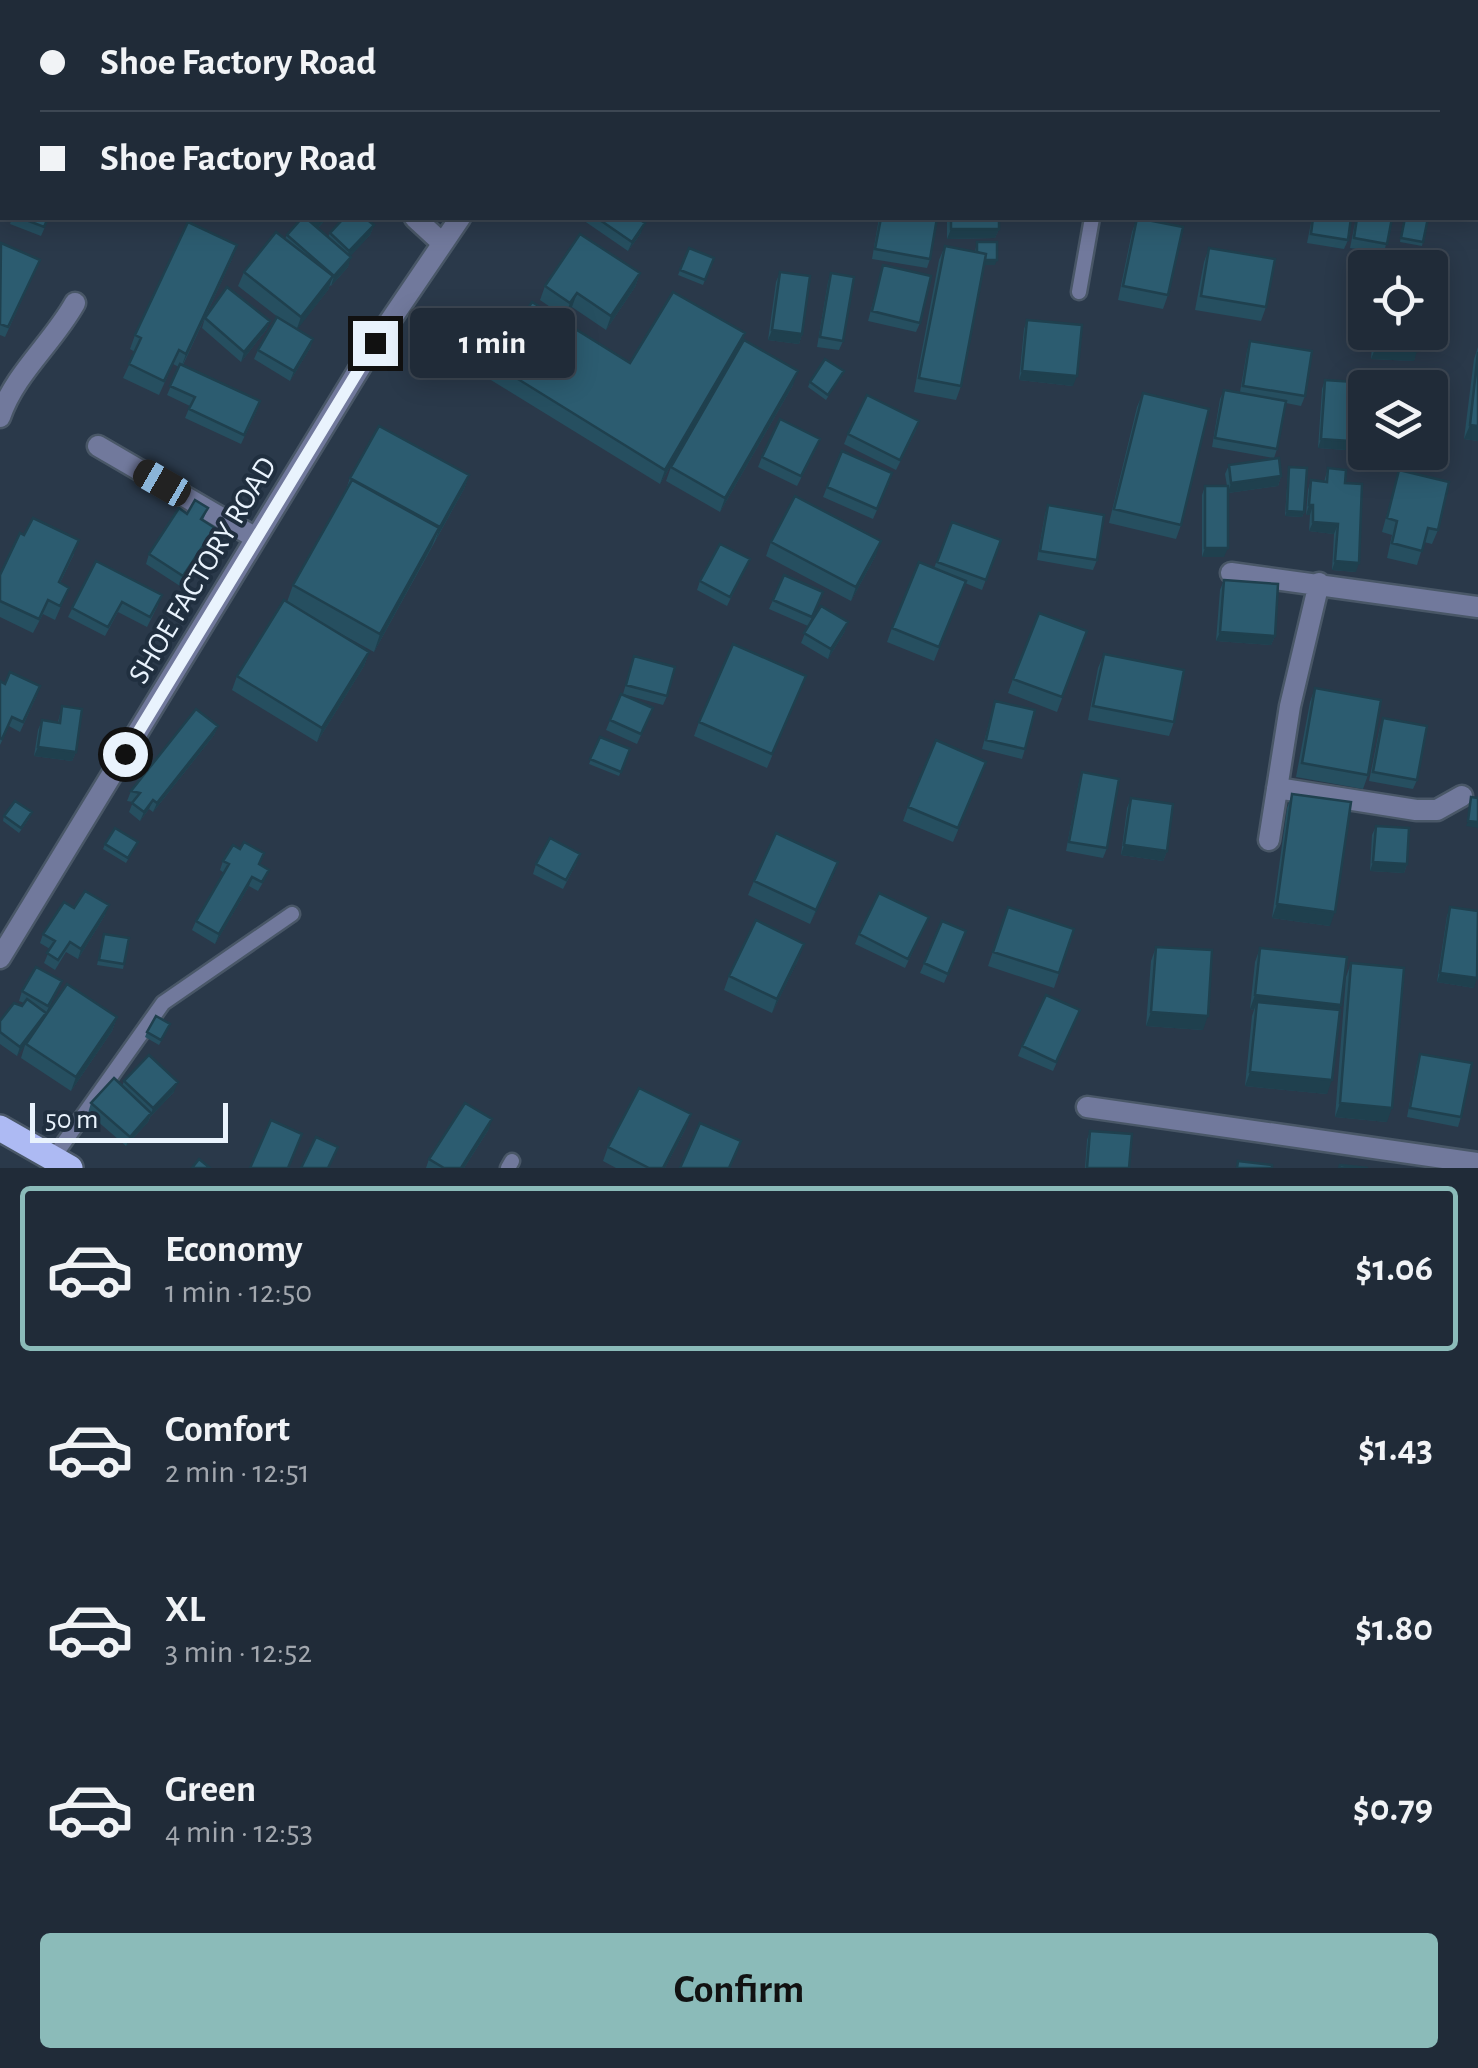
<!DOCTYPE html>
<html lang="en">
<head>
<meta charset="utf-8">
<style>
  body { margin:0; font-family:"Alegreya Sans",sans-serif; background:#283340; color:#f1f3f6; height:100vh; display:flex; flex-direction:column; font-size:38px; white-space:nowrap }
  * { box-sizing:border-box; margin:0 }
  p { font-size:32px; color:#a2a7ae }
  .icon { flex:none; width:55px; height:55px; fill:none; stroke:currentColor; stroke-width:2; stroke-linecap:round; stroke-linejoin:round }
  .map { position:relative; height:1168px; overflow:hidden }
  .drawer { display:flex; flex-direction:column; background:#202b38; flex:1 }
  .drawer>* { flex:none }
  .top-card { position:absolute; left:0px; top:0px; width:1480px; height:220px; box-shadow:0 5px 25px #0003,0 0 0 2px #3d4753; display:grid; align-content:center; height:220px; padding:0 40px; background:#202b38 }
  .buttons { position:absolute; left:1348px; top:250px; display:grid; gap:20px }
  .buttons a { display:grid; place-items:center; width:100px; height:100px; border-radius:10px; background:#202b38; box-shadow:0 5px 25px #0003,0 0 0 2px #3d4753; font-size:50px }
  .scale { position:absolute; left:30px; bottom:25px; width:198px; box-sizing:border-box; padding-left:10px; border:5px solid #e9f3fd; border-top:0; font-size:28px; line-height:35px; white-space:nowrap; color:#e9f3fd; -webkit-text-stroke:8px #202f3f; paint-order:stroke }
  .end { position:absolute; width:45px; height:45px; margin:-22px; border:12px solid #e9f3fd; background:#111; box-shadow:0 0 0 5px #111 }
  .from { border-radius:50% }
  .bubble { position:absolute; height:70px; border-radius:10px; background:#202b38; box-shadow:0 5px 25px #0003,0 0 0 2px #3d4753; font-size:32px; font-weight:700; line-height:70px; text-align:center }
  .car { position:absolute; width:30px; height:60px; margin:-30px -15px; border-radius:12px; box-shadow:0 0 8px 2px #0007; background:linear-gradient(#222 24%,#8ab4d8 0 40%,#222 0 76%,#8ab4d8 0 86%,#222 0) }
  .top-card b { display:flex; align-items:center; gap:35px; height:95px; font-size:38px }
  .top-card b+b { border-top:2px solid #3d4753 }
  .top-card i { width:25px; height:25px; background:#f1f3f6 }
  ul { padding:18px 0 0; list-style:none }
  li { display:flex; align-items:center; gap:30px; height:165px; margin:0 20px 15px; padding:0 20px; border:5px solid transparent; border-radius:10px }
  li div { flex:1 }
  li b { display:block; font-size:38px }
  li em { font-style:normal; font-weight:700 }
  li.on { border-color:#8bbbb9 }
  li>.icon { width:90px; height:90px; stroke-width:1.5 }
  .button { display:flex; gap:20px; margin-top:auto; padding:20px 40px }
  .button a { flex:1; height:115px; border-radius:10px; background:#8bbbb9; color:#111; font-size:40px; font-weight:700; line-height:115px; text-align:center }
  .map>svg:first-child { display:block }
</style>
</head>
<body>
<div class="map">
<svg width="1478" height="1168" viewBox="0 0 1478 1168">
  <rect width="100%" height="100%" fill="#2a394a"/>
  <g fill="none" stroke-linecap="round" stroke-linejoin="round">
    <defs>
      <path id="service" d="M1079,292L1092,218
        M53,1158L163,1003L292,914
        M508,1168L512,1161"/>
      <path id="minor" d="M114,0L117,2
        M477,0V2
        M1215,0V2
        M561,2L562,0
        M776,2V0
        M415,218L441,242
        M0,417C15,373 52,344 75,303
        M98,446L256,538
        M1231,573L1478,607
        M1277,788L1416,810H1437L1462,796
        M1269,840L1290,706L1319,583
        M0,958L375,343L460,218
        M1087,1107L1478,1163"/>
      <path id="primary" d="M0,1128L70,1168"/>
    </defs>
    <use href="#service" stroke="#495767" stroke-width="19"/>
    <use href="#minor" stroke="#495767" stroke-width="25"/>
    <use href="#primary" stroke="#495767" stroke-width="30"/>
    <use href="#service" stroke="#71799c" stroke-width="14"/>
    <use href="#minor" stroke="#71799c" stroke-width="20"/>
    <use href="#primary" stroke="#adbaf3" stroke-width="25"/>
  </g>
  <path fill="#264f60" d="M400,0H439L438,2H400Z
    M498,0H549V2H507Z
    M1107,0H1176L1175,2H1107Z
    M12,218H49L41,236L10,224Z
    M295,218H327L318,228L328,237L330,233L374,225L370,235L350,256L348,267L331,286L330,285L328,290L297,329L313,339L310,348L290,381L254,359L258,350L283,321L238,286L244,272L285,239L287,235L299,221Z
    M580,218H637L641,233L628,251Z
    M879,218H937L930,259L927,268L872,259Z
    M947,218H999V229L995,238L947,239Z
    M1137,218L1168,295L1163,309L1118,300L1132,232Z
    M1312,218H1351L1348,240L1344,249L1307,243Z
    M1356,218H1392L1384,253L1350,248Z
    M1404,218H1428L1422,246L1400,242Z
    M977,242L995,265H984L961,386L956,400L914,392L939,260L945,246L975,252Z
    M0,244L40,260L5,337L0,335Z
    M689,248L714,258L703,285L678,275Z
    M1209,248L1266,307L1261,321L1195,310L1204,262Z
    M232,259L183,365L257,410L241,444L185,418L190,406L167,395L179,367L173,364L159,395L123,378L135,352L130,349L135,335Z
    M883,265L920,323L916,332L868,321Z
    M780,272L802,334L799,344L768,340L776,282Z
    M640,273L635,287L606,330L572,307L565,317L540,300L545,286Z
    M831,273L843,341L839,350L817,347L828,282Z
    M205,318L270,321L266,330L241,362L202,328Z
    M1027,320L1073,386L1019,380L1024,329Z
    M1373,332H1418L1414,361L1371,359Z
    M1250,341L1305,396L1301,406L1286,403L1277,449L1274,458L1281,476L1278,486L1228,493L1224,557H1202V495L1205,486H1227L1225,474L1229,465L1274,458L1212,447L1220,399L1224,390L1240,392L1247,351Z
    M741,345L793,385L720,512L666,481L671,467L709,400L660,484L486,377L492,363H630Z
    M1478,347V441L1464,439L1474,359Z
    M844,371L826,400L808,387L810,382Z
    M1325,380L1350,441L1346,450L1318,448L1322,389Z
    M1143,393L1181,525L1176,539L1109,523L1137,407Z
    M916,430L896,470L844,444L848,434Z
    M816,449L797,486L758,467L762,457Z
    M1289,467L1304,512L1302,517L1285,516L1288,472Z
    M1328,468L1345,483L1356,572L1332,570L1334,534L1309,531L1310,515H1306L1308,490L1311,480L1324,482Z
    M1399,470L1438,530L1432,544L1424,542L1417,565L1387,558L1392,535L1382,532Z
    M469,475L464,489L374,652L316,620L369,652L364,666L317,742L232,690L237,676L287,602L293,585L345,492L350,478Z
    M889,483L873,519L823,497L827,487Z
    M1048,505L1097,560L1093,570L1037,560L1045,514Z
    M208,508L203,520L215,528L212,537L180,586L146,564L149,554L187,514Z
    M952,522L1001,540L982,590L965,583L934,661L887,642L892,628L934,568Z
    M771,542L876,555L851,601L766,556Z
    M74,554L60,583L69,588L55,620L43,614L33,633L0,617V575Z
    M750,559L727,606L697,590L700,581Z
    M96,561L158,605L147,627L118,612L105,636L68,617Z
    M1224,580L1275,636L1271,645L1216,641L1220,590Z
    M823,592L809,624L845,631L828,659L801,643L808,626L769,609L773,600Z
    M1087,631L1057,712L1008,693L1013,679Z
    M1104,654L1174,722L1169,736L1088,720L1098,668Z
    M634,656L667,696L663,705L623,694Z
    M806,676L767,768L694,736L699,722Z
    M0,681L37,695L20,732L9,726L0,745Z
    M1315,688L1368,775L1363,789L1296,777L1310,702Z
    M621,694L653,708L637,744L606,730Z
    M995,701L1025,749L1022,759L982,749Z
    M62,706L76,752L72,761L34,756L38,730L42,720L58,722Z
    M1383,718L1417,780L1413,789L1369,781L1380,727Z
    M218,726L214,735L153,812L149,809L140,821L129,812L133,802L127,801L131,791Z
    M600,737L630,749L619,776L589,764Z
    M1082,772L1107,848L1103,858L1066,851L1079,782Z
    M981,776L953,842L903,821L908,807Z
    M1292,794L1330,926L1272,918L1287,808Z
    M1131,798L1167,851L1163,861L1121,855L1127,808Z
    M4,816L30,817L19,833L3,821Z
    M1376,826L1407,864L1404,873L1370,871L1372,835Z
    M138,842L126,863L103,849L105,844Z
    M223,861L260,865L265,879L258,891L249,886L215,944L192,930L196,921L224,873L220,870Z
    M536,864H576L563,889L533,874Z
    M833,876L810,924L748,895L754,881Z
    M1008,907L1074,929L1054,988L988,966Z
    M1450,907L1474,988L1437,982L1447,916Z
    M74,908L105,915L78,959L66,952L55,970L44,963L50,949L40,943L43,934Z
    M942,921L966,931L944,983L920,973Z
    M925,926L905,968L855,944L859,934Z
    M104,934L124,964L123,969L97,965Z
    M1156,947L1203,1030L1146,1026L1151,961Z
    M1260,948L1340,1010L1327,1094L1245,1086L1252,1016L1254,1010L1250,1009L1255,962Z
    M799,958L772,1013L724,990L729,976Z
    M1351,963L1387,1122L1335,1117L1346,977Z
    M62,981L45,1016L117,1017L112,1031L71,1091L21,1058L25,1045L17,1056L0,1044V1021L24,1003L19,1001L22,991Z
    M1080,1010L1053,1071L1018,1056L1022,1046Z
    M170,1024L159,1045L145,1037L147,1032Z
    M1420,1054L1461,1117L1458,1127L1407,1117L1417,1063Z
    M124,1081L174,1092L150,1117L148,1122L126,1146L88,1113L91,1103L122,1086Z
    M686,1128L665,1168H616L603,1161L608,1147Z
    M489,1129L464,1168H426L429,1159Z
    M1090,1131L1129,1168H1085L1087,1140Z"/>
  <path fill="#1f404e" d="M322,218H327L313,233L317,224Z
    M645,223L641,233L628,251L632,242Z
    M374,225L370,235L346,261L349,251Z
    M951,229H999L995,238L947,239Z
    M237,245L232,259L181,368L186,354Z
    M351,257L348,267L331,286L334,276Z
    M977,260H997L995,265H975Z
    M640,273L635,287L606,330L611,316Z
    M333,276L328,290L296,331L301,317Z
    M577,293L572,307L565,317L570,303Z
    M270,321L266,330L241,362L244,352Z
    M772,330L802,334L799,344L768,340Z
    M745,333L740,347L660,484L665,470Z
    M313,339L310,348L290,381L294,371Z
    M1375,349L1417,351L1414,361L1371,359Z
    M798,371L793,385L720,512L725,498Z
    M1022,371L1077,376L1073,386L1019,380Z
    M1470,425L1478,426V441L1464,439Z
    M1321,439L1350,441L1346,450L1318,448Z
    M1409,452H1424L1443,455L1439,464L1406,460Z
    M469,475L464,489L435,541L440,527Z
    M1281,476L1278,486L1228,493L1231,483Z
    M1309,505H1313L1310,515H1306Z
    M1287,511L1304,512L1302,517L1285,516Z
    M1313,522L1338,524L1334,534L1309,531Z
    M215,528L212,537L180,586L183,576Z
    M439,528L432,546L374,652L380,634Z
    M881,541L876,555L851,601L856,587Z
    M1205,548H1228L1224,557H1202Z
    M1335,561L1359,563L1356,572L1332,570Z
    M848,622L845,631L828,659L831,649Z
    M1220,632L1275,636L1271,645L1216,641Z
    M369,652L364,666L317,742L322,728Z
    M218,726L214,735L153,812L157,803Z
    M38,747L76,752L72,761L34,756Z
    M153,800L149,809L140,821L144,812Z
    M1468,821L1478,822V828L1466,826Z
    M1124,845L1167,851L1163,861L1121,855Z
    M838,862L833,876L810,924L816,910Z
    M1373,862L1407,864L1404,873L1370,871Z
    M252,877L249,886L215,944L219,934Z
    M1277,904L1335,912L1330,926L1272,918Z
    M109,905L105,915L78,959L81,949Z
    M804,944L799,958L772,1013L777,999Z
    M1440,973L1477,978L1474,988L1437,982Z
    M62,981L42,1023L17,1056L20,1047L46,1013Z
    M1255,995L1341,1005L1336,1019L1257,1002L1254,1010L1250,1009Z
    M1151,1012L1208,1016L1203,1030L1146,1026Z
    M117,1017L112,1031L71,1091L76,1077Z
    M1250,1072L1332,1080L1327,1094L1245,1086Z
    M178,1082L174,1092L150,1117L153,1108Z
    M1340,1103L1392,1108L1387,1122L1335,1117Z
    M151,1113L148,1122L126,1146L130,1137Z
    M691,1114L686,1128L665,1168H663Z
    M492,1119L489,1129L464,1168H461Z"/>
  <path fill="#2c5c70" stroke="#1f404e" stroke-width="2.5" d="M162,0H218L217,2H167Z
    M570,0H594L602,2H569Z
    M622,0H656V2H622Z
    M693,0H741V2H692Z
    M806,0H834L837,2H804Z
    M997,0H1062V2H997Z
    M1145,0H1176L1175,2H1155Z
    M1284,0H1339V2H1284Z
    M1439,0H1478V28V2H1439Z
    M0,24L2,25V63L0,68Z
    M2,98V119L0,118V105Z
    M21,218H48L44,227Z
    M302,218H306L351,257L334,276L287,235Z
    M309,218H322L317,224Z
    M344,218H365L374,225L349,251L330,233Z
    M597,218H637L645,223L632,242Z
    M881,218H937L930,259L875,249Z
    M951,218H999V229H951Z
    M1137,218L1183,227L1168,295L1123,286Z
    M1313,218H1351L1348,240L1311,234Z
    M1357,218H1392L1387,244L1354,238Z
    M1405,218H1428L1423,242L1401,238Z
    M188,222L237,245L186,354L179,350L164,381L129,364L141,338L135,335Z
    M276,232L333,276L301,317L244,272Z
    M580,234L640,273L611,316L577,293L570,303L545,286Z
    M977,242H997V260H985L986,254L977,252Z
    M1,243L40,260L8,327L0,324Z
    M945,246L986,254L961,386L919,378Z
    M689,248L714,258L705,280L680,270Z
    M1209,248L1275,259L1266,307L1201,296Z
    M883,265L931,276L920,323L872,311Z
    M780,272L810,276L802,334L772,330Z
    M831,273L854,277L843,341L820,337Z
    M227,287L270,321L244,352L205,318Z
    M673,292L745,333L665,470L492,363L532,302L630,363Z
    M277,317L313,339L294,371L258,350Z
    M1027,320L1082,325L1077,376L1022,371Z
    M1376,332H1418L1417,351L1375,349Z
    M744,340L798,371L725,498L671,467Z
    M1250,341L1312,351L1305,396L1243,386Z
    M1478,352V426L1470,425Z
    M825,359L844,371L828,395L810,382Z
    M180,364L260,401L244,435L189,409L195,397L170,386Z
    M1325,380L1354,382L1350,441L1321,439Z
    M1224,390L1286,401L1277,449L1215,438Z
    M1143,393L1209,409L1181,525L1114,509Z
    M867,395L919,421L900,460L848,434Z
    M1430,417L1447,419L1443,455L1424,452H1430Z
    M780,419L820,439L801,476L762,457Z
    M379,426L469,475L440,527L350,478Z
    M842,451L892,473L877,509L827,487Z
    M1279,458L1281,476L1231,483L1229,465Z
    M1289,467L1307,468L1304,512L1287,511Z
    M1328,468L1346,470L1345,483L1362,484L1359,563L1335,561L1338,524L1313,522V505H1309L1311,480L1327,482Z
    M1399,470L1449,482L1438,530L1428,528L1422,551L1392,543L1397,521L1387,518Z
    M352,480L439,528L380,634L293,585Z
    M1205,486H1228V548H1205Z
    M795,496L881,541L856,587L771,542Z
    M195,500L208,508L201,519L215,528L183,576L149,554L179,508L187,514Z
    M1048,505L1104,515L1097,560L1040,551Z
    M33,518L79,540L59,582L69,588L60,606L48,600L39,619L0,601V575L20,533L24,535Z
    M952,522L1001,540L986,580L937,562Z
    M720,544L750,559L730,597L700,581Z
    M96,561L162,595L150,617L122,602L108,627L72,608Z
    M919,562L966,581L939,647L892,628Z
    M784,575L823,592L812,617L773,600Z
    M1224,580L1278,584L1275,636L1220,632Z
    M284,600L369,652L322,728L237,676Z
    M821,606L848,622L831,649L804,633Z
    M1039,613L1087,631L1062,697L1013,679Z
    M733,644L806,676L772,754L699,722Z
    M1104,654L1184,670L1174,722L1093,706Z
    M634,656L675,667L667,696L626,685Z
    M10,672L40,686L23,722L12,717L2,739L0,738V681L5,684Z
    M1315,688L1381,700L1368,775L1302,763Z
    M621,694L653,708L641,734L610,720Z
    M995,701L1035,710L1025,749L986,740Z
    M62,706L82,709L76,752L38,747L42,720L60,723Z
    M196,709L218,726L157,803L153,800L144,812L132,803L140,793L131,791Z
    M1383,718L1427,726L1417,780L1373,772Z
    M600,737L630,749L621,772L590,759Z
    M936,740L986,762L958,828L908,807Z
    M1082,772L1119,779L1107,848L1069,842Z
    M1292,794L1351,802L1335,912L1277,904Z
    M1471,797L1478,798V822L1468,821Z
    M1131,798L1173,804L1167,851L1124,845Z
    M15,801L32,812L21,828L4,816Z
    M1376,826L1409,828L1407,864L1373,862Z
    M115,828L138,842L128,858L105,844Z
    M776,833L838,862L816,910L754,881Z
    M550,838L580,854L566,880L536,864Z
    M244,842L264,853L259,864L269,870L262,882L252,877L219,934L196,921L229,864L223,861L233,845L240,849Z
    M85,891L109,905L81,949L70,942L58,960L47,953L55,941L43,934L64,902L74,908Z
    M879,893L929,917L908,959L859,934Z
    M1008,907L1074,929L1059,973L993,952Z
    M1450,907L1478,911L1477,978L1440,973Z
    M756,920L804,944L777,999L729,976Z
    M942,921L966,931L948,974L924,963Z
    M104,934L129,938L124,964L99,960Z
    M1156,947L1212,950L1208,1016L1151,1012Z
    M1260,948L1347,957L1341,1005L1255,995Z
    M1351,963L1404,968L1392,1108L1340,1103Z
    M36,967L62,981L48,1006L22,991Z
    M67,984L117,1017L76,1077L26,1044Z
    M1046,995L1080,1010L1056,1062L1022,1046Z
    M27,999L46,1013L20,1047L0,1032V1021L14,1003L22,1006Z
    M1257,1002L1340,1010L1332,1080L1250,1072Z
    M156,1016L170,1024L161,1040L147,1032Z
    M1420,1054L1472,1063L1461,1117L1410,1108Z
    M149,1055L178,1082L153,1108L124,1081Z
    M114,1078L151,1113L130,1137L91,1103Z
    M639,1088L691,1114L663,1168H649L608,1147Z
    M465,1103L492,1119L461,1168H444L429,1159Z
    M271,1120L302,1134L288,1168H250Z
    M700,1123L741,1141L729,1168H680Z
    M1090,1131L1132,1134L1129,1168H1087Z
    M316,1137L338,1147L328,1168H301Z
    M199,1159L210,1168H192Z
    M1238,1161L1272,1165V1168H1237Z
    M1340,1165L1368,1168H1339Z"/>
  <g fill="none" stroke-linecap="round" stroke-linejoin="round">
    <path stroke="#e9f3fd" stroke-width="12" d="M125,754L375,343"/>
  </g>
  <g text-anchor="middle" stroke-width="8" stroke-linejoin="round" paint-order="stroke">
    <g font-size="30" fill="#e9f3fd" stroke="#202f3f">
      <text transform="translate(202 570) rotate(-59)" y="10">SHOE FACTORY ROAD</text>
    </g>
  </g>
</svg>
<div class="buttons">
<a><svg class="icon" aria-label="locate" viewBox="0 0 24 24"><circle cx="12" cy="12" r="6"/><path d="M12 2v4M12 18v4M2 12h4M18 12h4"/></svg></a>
<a><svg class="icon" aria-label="layers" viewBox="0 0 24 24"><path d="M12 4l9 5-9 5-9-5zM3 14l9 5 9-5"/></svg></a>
</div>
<div class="scale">50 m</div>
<i class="end from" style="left:125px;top:754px"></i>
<i class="end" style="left:375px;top:343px"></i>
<div class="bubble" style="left:410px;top:308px;width:165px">1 min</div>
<i class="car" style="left:162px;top:483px;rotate:300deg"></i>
<div class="top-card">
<b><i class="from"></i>Shoe Factory Road</b>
<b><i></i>Shoe Factory Road</b>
</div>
</div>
<section class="drawer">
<ul>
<li class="on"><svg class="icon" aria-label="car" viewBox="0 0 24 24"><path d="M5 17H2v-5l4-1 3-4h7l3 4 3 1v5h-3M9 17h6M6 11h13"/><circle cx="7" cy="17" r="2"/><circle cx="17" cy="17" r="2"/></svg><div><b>Economy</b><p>1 min · 12:50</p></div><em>$1.06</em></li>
<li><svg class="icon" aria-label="car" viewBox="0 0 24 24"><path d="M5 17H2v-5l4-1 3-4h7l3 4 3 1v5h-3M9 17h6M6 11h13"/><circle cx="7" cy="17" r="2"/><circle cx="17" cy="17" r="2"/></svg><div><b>Comfort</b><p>2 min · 12:51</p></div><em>$1.43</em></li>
<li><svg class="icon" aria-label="car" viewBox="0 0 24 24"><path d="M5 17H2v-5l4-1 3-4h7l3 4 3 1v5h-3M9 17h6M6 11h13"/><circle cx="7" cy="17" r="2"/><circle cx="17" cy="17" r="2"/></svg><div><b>XL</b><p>3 min · 12:52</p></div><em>$1.80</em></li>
<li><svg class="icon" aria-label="car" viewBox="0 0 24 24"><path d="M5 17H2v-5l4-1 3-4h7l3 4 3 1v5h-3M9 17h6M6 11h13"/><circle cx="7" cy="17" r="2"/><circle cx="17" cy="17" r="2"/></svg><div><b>Green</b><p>4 min · 12:53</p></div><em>$0.79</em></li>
</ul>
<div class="button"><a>Confirm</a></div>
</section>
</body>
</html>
